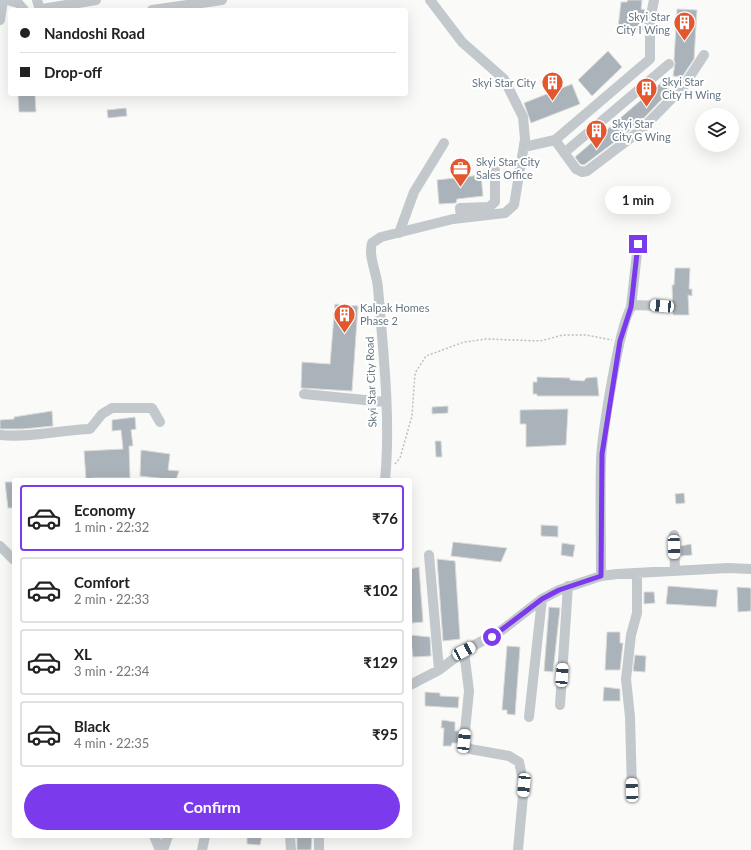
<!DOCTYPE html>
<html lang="en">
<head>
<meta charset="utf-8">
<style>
  body { margin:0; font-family:Lato,sans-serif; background:#f6f6f6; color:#222; height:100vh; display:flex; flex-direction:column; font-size:15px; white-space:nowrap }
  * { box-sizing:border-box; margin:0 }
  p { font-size:13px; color:#767676 }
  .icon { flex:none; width:22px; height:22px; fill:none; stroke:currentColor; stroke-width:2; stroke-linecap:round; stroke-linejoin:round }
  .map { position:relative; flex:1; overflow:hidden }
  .sheet { position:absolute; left:12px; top:478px; width:400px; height:360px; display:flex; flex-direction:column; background:#fff; border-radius:4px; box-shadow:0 4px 16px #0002 }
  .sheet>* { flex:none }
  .hud { position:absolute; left:8px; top:8px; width:400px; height:88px; border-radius:4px; box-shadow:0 4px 16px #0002; display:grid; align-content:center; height:88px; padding:0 12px; background:#fff }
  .controls { position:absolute; left:695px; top:108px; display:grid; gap:8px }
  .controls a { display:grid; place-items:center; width:44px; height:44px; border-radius:50%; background:#fff; box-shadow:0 4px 16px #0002; font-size:20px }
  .end { position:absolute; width:18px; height:18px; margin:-9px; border:5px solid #7c3aed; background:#fff; box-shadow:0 0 0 2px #fff }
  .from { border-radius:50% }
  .bubble { position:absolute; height:28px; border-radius:14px; background:#fff; box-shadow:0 4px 16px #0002; font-size:13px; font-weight:700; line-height:28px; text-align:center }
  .car { position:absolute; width:12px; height:24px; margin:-12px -6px; border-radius:5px; box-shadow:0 0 3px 1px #0007; background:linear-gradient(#fff 24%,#345 0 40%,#fff 0 76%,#345 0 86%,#fff 0) }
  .hud b { display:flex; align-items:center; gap:14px; height:38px; font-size:15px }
  .hud b+b { border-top:1px solid #e0e0e0 }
  .hud i { width:10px; height:10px; background:#222 }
  ul { padding:7px 0 0; list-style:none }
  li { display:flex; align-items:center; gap:12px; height:66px; margin:0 8px 6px; padding:0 4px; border:2px solid #e0e0e0; border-radius:4px }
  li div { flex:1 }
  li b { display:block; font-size:15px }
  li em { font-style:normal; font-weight:700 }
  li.active { border-color:#7c3aed }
  li>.icon { width:36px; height:36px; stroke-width:1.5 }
  .cta { display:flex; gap:8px; margin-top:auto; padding:8px 12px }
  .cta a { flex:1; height:46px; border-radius:24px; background:#7c3aed; color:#fff; font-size:16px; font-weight:700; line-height:46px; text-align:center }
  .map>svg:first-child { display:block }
</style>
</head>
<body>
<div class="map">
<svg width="751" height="850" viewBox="0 0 751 850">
  <rect width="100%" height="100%" fill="#fafaf8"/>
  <path fill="#aab3b9" stroke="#dcdcda" d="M628,0H642L641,9L645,10L644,30H638L637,32L622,31V29L618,28L621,2H627Z
    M677,9L697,10L694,59L682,77L673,76L675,63L674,60Z
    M608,51L622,67L592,96L578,80Z
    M662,82L670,91L637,125L584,165L580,164L575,157Z
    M572,84L580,104L531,123L524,103Z
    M18,94H35L36,112H19Z
    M126,108L127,116L108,118L107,110Z
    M481,175L483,196L457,199L456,203L439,204L437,180Z
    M675,268H690L689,289H692V296L688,295L689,315H673L672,285H674Z
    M335,304L358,306L352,391L301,388L302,362L330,364Z
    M537,377L570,378V380L584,381L586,378L597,377L599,396H537V394H533V382H537Z
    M448,406V413L432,414V407Z
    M568,409L566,445L526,447V424H520V410Z
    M52,411L53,426L22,429H0V420L14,419V417Z
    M135,417L136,429L131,430L133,446H129L130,478H92L93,480H86L84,451L123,449L121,430L112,431V420Z
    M435,441H441L442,457H436Z
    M141,450L170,454L168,470L179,471L176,480L140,476Z
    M5,482H14V508H8Z
    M684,493L685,503L676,504L675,494Z
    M541,525L558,526V537L541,536Z
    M453,542L507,548L501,562L451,556Z
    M562,543L575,545L573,557L561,555Z
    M691,544L692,555L681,556V546Z
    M437,559L455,561L460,639L443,641Z
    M419,567L423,622L412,623L410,569Z
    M668,586L718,590L716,607L666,604Z
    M737,587L751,588V611L738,612Z
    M644,592H654L655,603L644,604Z
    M549,607L560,608L553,672L544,671Z
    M607,632H620V643H623L620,670H605Z
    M410,635L430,637L431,656L413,657Z
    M507,646L520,647L515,715L507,714V710H502Z
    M635,655L646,656L645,672L633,671Z
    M604,687L620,689V701H603Z
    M425,692L440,693V696L459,697L458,708L425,706Z
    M442,720L455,722V731H458V743H452L451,746H443L444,728H441Z
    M247,836H262L260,845L247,844Z
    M297,836H312L311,850H297Z"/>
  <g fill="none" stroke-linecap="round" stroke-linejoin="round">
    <path stroke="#bbbfc2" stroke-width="1.5" stroke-dasharray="2 2" stroke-linecap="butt" d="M395,464L400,458L412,416L415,373L426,356L464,342L487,339L540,341L563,335H586L612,340"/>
    <path stroke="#c3c8cc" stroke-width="10" d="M7,0L18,3L24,10
      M37,0L39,7L42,9L96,0
      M152,10L222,0
      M0,20L3,0
      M555,140L576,169L582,172L587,171L641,130L683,87L704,55
      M524,147L555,140L650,59V20L654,0
      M564,153L669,64
      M461,218L460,208L489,207L495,202V170
      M399,233L414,192L444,143
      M631,307L638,244
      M304,394L385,402
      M0,435C30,438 60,430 90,429L102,414L112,408H152L160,422
      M385,480C391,419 383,349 378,288C377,273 368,257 372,243L381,237L453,219L505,213L514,205L525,139L523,117L504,79L462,42L430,0
      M674,535L675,571
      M0,546L14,560
      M429,555L439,670
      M601,576C601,537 600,498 601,460C602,437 620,316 633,305L662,306
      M464,651L469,691L464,741L466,746L470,749L509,756L519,762L524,785L518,850
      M410,685L439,670L464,651L502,630L542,599L559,590L601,576L617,574L728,568L751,569
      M560,705L568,586
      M529,717L542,599
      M632,790L630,717L626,679L631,635L637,613V574
      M154,836L160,850
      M290,836L291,850
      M163,850L168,836
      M202,850L205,836
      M319,850V836"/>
  </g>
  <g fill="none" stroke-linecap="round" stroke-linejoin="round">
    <path stroke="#7c3aed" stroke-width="5" d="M492,637L542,599L559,590L601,576L602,454L620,341L631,307L638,244"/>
  </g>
  <defs>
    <symbol id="building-pin" viewBox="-11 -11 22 30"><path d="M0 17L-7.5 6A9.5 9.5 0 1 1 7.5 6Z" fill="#e4572e" stroke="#fff"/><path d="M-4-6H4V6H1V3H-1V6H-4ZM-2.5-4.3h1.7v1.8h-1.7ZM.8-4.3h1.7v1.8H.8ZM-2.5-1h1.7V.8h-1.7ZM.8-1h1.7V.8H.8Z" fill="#fff"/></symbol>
    <symbol id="office-pin" viewBox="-11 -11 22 30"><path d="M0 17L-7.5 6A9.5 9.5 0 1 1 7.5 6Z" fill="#e4572e" stroke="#fff"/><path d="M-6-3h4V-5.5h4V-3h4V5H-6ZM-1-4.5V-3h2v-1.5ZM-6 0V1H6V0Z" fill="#fff"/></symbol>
  </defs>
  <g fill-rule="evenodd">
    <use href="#building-pin" x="672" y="10" width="25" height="34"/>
    <use href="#building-pin" x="540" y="70" width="25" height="34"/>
    <use href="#building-pin" x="634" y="76" width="25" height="34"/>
    <use href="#building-pin" x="584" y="118" width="25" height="34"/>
    <use href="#office-pin" x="448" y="156" width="25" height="34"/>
    <use href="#building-pin" x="332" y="302" width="25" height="34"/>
  </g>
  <g text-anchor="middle" stroke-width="4" stroke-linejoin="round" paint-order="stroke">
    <g font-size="11" fill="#657683" stroke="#fff" text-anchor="start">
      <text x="670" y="21" text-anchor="end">Skyi Star<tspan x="670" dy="13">City I Wing</tspan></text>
      <text x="662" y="86">Skyi Star<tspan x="662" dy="13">City H Wing</tspan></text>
      <text x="536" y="87" text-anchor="end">Skyi Star City</text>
      <text x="612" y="128">Skyi Star<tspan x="612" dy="13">City G Wing</tspan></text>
      <text x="476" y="166">Skyi Star City<tspan x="476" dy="13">Sales Office</tspan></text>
      <text x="360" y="312">Kalpak Homes<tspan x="360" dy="13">Phase 2</tspan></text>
    </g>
    <g font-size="11" fill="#657683" stroke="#fff">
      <text transform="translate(371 382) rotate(-92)" y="4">Skyi Star City Road</text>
    </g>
  </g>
</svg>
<div class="controls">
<a><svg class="icon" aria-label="layers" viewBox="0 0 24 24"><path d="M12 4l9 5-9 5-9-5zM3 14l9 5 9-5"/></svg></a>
</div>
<i class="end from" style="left:492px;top:637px"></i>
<i class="end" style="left:638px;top:244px"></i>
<div class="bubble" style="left:605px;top:186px;width:66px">1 min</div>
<i class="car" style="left:662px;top:306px;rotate:275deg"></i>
<i class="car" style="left:674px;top:547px;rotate:178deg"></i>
<i class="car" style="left:464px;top:651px;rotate:62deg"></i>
<i class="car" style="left:562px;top:675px;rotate:4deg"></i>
<i class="car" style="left:464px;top:741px;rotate:6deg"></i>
<i class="car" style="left:524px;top:785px;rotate:185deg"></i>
<i class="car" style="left:632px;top:790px;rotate:358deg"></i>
<div class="hud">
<b><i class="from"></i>Nandoshi Road</b>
<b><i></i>Drop-off</b>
</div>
<section class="sheet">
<ul>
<li class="active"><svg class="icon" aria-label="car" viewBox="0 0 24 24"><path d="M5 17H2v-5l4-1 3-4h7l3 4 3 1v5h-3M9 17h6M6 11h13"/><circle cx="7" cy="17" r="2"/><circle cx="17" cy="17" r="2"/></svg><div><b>Economy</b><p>1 min · 22:32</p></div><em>₹76</em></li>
<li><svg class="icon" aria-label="car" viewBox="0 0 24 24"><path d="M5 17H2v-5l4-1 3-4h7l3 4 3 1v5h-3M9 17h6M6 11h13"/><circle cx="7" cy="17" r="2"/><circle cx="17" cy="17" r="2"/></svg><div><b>Comfort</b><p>2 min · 22:33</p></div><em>₹102</em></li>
<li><svg class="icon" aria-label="car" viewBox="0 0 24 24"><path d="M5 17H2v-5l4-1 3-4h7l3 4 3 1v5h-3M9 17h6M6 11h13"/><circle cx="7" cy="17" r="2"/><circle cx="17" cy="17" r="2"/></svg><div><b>XL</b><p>3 min · 22:34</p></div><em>₹129</em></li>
<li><svg class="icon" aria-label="car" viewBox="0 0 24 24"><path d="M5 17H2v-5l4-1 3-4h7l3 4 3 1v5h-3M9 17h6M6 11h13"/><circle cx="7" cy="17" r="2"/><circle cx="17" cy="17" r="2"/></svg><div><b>Black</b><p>4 min · 22:35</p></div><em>₹95</em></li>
</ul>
<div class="cta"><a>Confirm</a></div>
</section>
</div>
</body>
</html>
